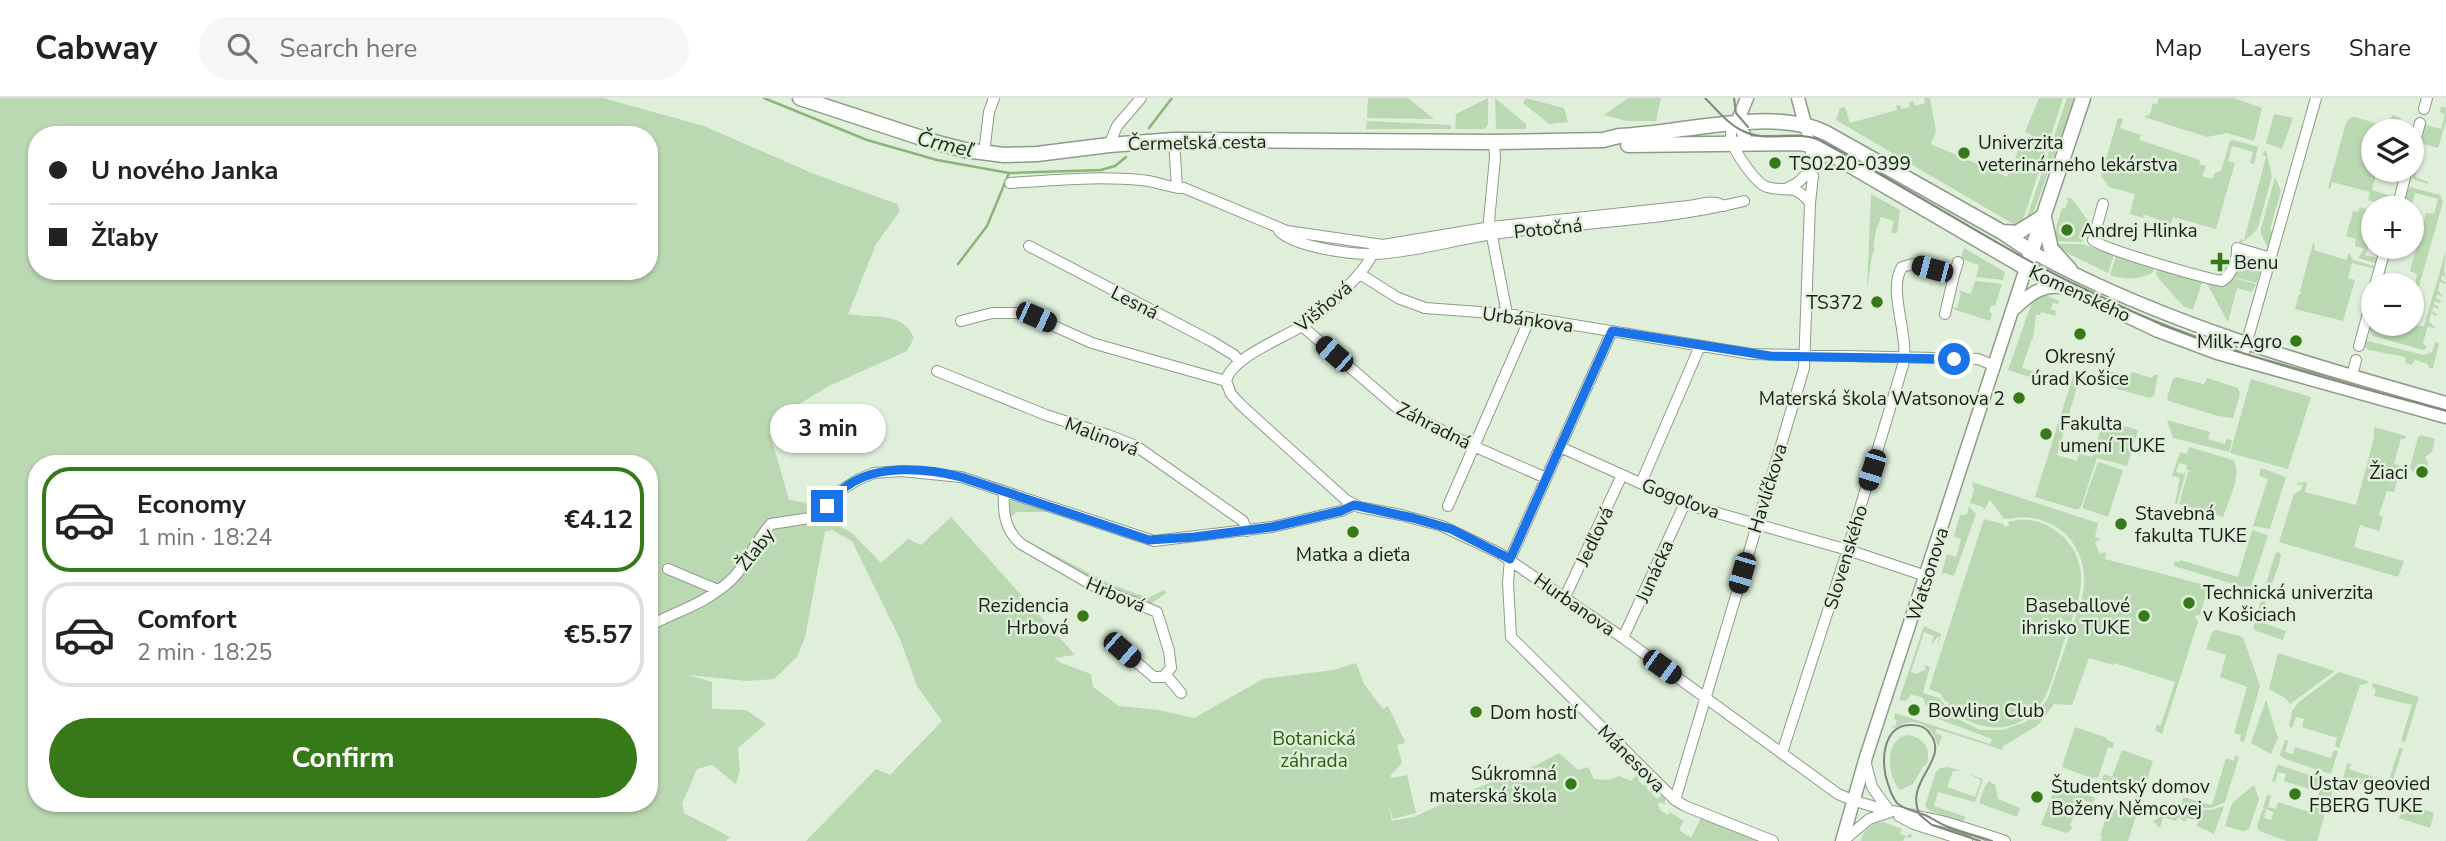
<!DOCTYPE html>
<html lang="en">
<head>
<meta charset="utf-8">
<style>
  body { margin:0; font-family:"Nunito Sans",sans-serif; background:#f6f6f6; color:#222; height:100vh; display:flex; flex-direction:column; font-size:26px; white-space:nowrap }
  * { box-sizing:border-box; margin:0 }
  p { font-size:23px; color:#767676 }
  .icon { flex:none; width:38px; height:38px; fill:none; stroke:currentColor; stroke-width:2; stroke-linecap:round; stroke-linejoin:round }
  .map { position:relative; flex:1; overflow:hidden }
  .panel { position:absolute; left:28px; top:357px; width:630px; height:357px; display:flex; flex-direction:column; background:#fff; border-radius:28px; box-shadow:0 2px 5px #0004 }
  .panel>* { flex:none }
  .hud { position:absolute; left:28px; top:28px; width:630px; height:154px; border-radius:28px; box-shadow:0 2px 5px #0004; display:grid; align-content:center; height:154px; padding:0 21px; background:#fff }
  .buttons { position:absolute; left:2361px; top:21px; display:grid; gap:14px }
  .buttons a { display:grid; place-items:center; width:63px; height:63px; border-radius:50%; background:#fff; box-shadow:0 2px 5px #0004; font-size:35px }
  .end { position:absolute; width:32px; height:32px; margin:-16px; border:9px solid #1a73e8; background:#fff; box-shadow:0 0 0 4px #fff }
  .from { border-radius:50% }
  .bubble { position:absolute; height:49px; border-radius:24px; background:#fff; box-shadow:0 2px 5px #0004; font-size:23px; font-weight:700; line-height:49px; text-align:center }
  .car { position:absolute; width:21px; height:42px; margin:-21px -10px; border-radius:9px; box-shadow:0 0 5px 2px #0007; background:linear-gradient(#222 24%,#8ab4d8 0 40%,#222 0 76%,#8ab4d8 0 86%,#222 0) }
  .hud b { display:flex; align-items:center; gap:24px; height:66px; font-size:26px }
  .hud b+b { border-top:2px solid #e0e0e0 }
  .hud i { width:18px; height:18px; background:#222 }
  ul { padding:12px 0 0; list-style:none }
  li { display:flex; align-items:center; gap:21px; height:105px; margin:0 14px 10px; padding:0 7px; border:4px solid #e0e0e0; border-radius:28px }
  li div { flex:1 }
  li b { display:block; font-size:26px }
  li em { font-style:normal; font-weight:700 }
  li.current { border-color:#367918 }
  li>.icon { width:63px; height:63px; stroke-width:1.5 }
  .action { display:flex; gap:14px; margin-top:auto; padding:14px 21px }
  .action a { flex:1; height:80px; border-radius:42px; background:#367918; color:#fff; font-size:28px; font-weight:700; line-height:80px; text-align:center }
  header { display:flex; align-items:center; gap:42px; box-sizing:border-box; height:98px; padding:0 35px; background:#fff; border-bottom:2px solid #e0e0e0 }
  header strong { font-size:33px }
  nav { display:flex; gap:38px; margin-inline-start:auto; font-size:24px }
  .search { width:490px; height:63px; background:#f6f6f6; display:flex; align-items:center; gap:18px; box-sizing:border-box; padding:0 24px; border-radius:38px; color:#767676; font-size:26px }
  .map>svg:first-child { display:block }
</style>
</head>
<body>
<header>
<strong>Cabway</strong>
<div class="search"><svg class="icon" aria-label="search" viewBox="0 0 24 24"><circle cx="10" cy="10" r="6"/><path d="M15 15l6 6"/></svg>Search here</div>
<nav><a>Map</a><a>Layers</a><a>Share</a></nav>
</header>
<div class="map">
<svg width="2446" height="743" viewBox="0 0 2446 743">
  <rect width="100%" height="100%" fill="#dfefda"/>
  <path fill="#bad8b1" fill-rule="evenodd" d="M0,0H603L704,28L814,76L897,106L900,113L876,146L848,216C874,221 902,212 914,240L907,253L829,288L786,314L771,339L789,402L832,409L828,417L830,423L852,435L881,465L908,441L921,447L951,419L1075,557L1054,560L1061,565L1091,576L1093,589L1119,608L1159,612L1194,620L1263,581L1334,572L1356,565L1364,586L1383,611L1388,608L1404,642L1405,645L1397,647L1402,665L1391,677V680L1407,677L1416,715L1393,721L1388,706L1392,723L1414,719L1474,691L1537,667L1559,655L1578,672L1588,669L1594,681L1609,682L1619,678L1631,683L1638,676L1640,678L1638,682L1644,688L1648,685L1646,690L1650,694L1654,690L1651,695L1657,701L1661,697L1665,700V707L1661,704L1658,706L1660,712L1668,717L1670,714L1684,723L1679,732L1691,740L1701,720L1758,743H806L876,671L890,677L942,623L917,588L900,541L852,443L832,432L825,434L805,539L797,559L774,581L747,583L688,577L712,584V611L746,612L766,626L738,650L740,672L736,686L712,667L697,671L682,706L684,715L730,739L726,743H0ZM37,37H649V173H37ZM37,366H649V705H37Z
    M1368,0H1408L1434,21L1367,20Z
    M1488,0V26L1485,31H1455L1456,16Z
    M1495,0L1526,26V31H1496Z
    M1526,0L1564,10L1568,24L1549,26L1523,5Z
    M1628,0H1661L1656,23H1627L1604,17Z
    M1924,0H1930L1936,33L1931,46L2007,79L2008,76L1997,71L1996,66L1999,59L2010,64L2014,63L2019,50L2026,51L2032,37L2025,34L2039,0H2063L2022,125L2015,127L1836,22L1840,10L1845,9L1850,25L1897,12L1896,8L1900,7L1901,11L1910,9L1909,4L1913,3L1915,8L1925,5Z
    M2067,0H2075L2034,113L2026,122Z
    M2159,0H2234L2262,10L2254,43L2227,35L2207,39L2144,19L2150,16L2153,5L2157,6Z
    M2441,9L2446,10V23L2438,50L2424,46L2415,79L2428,84V86L2415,82L2410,76L2415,62L2423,26L2441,31L2445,16L2440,14Z
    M2274,16L2293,20L2282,51L2266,45Z
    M2392,17L2401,20L2396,33H2373V72H2385L2383,79L2376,77L2372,92L2394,99L2397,88H2400L2394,110L2368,102L2370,94L2332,84L2330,91L2328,90L2346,25L2350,20L2355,19L2388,29Z
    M2118,20L2123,21L2120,30L2141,37L2139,42L2200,62L2199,66L2206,68L2202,78L2212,81L2215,75L2221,73L2230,43L2234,42L2258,49L2254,66L2250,65L2253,54L2232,48L2228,63L2235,65L2216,131L2173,119L2171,126L2143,116L2144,120L2130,116L2135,96L2109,89L2101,78Z
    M1367,23L1451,27V31H1366Z
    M2266,52L2272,78L2258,129C2254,136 2247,141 2240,145L2239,141L2244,142L2266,59L2262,56Z
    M2275,79L2281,93L2270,131L2274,136L2269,152L2261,136V131Z
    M2410,89L2440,97L2443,104L2419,188L2412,196V191H2414L2417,176L2410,173L2426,115L2434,116L2438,101L2415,95L2411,110H2400L2405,93Z
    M1871,96L1900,112L1897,135H1891L1894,123L1881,119L1876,132L1873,149L1875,150L1872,157L1867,191Z
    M2071,100L2093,129L2087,133L2082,144L2056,143L2055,133L2062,110L2065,111L2068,103L2066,101Z
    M2360,109L2373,113V140L2365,157L2380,161L2378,166L2358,160L2364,151L2355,148L2356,141L2346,138L2353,113L2358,114Z
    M2313,145L2315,146L2314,152L2346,162L2349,155L2353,162L2378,169L2372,182L2375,171L2352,165L2348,180L2355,182L2343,223L2295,211L2299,196H2301L2300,193Z
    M2057,146H2082L2114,157L2108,175L2063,153Z
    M1964,150L2005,174L2003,182L1976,179L1979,167L1961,161Z
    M2446,152L2444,174L2446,180L2442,177L2441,181L2446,184L2445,186L2440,184L2438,193L2442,197V199L2437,196L2436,200L2441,203L2440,205L2435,203L2434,206L2439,209L2438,211L2433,209L2432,213L2437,216L2436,218L2431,215L2429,224L2435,229V231L2428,228L2423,245L2427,250L2423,252L2373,238L2367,230L2373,213V226L2424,228Z
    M2116,158L2155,168L2153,174C2142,182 2123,182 2110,177Z
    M2242,158L2260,164L2262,167L2257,185L2233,179Z
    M2158,169L2203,181L2193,212L2183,208L2159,181L2156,176Z
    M2233,180L2256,186L2252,194L2237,190L2228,224L2206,184Z
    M1975,183L2002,186L1995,208L1991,207L1989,214L1992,215L1990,223L1953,211L1954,209L1957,210L1961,195L1957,192L1971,196Z
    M2045,197L2059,203L2058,206L2053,205L2051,211L2056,213L2055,218L2041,214L2040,217H2036L2033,241L2031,243L2022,270L2039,275L2044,279L2043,283L2008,272L2031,207L2036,201Z
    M2364,242L2424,257L2432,254L2435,244L2439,245L2433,270H2429L2428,266L2415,262L2411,267L2406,265L2405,259L2369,252L2363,248Z
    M2099,270L2130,279L2132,274L2152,280L2154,277H2158L2154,297L2150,300L2095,285Z
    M2074,275L2090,280L2089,284L2079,282L2057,357L2077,363L2079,356L2092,359L2103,322L2138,332L2127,368L2097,360L2081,408L2078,412L2035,399Z
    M2177,279L2204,286L2207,280L2238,290L2240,296L2233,320L2218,318L2169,303L2167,300L2173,281Z
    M2251,281L2311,299L2288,371L2230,355Z
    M2167,322L2210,334L2208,341L2225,346L2227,341L2232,342L2229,354L2173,340Z
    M2374,329L2406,338L2405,341H2401L2394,366L2401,368L2394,394L2387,393L2379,417L2383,419L2379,433L2360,427L2354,449L2404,463L2398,479L2279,444L2294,396L2301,392L2303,386L2296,387L2298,385L2307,384L2305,394L2356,407L2374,340Z
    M2421,337L2435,341L2432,354L2425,359L2428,366L2427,372L2422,371L2420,375L2412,373L2410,370L2418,339Z
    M2189,349L2233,362C2243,375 2228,404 2223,419L2179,406L2188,374L2191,373L2186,371L2187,367L2179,365L2176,374L2184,376L2186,373L2177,406L2175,405L2180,380L2172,378L2180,354L2187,356Z
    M2098,364L2123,372L2108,419L2082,410Z
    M2261,370L2286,379L2270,431L2253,428L2268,381L2259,378Z
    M1972,384L2098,425L2095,439L2101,441L2095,444L2100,456L2106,454L2105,461L2209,488L2200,517L2195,518L2198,524L2162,636L2155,632L2157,627H2161L2175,584L2114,565L2113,567L2089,560L2072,607L2054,606L2038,627L2002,649L2003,652L1937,631L1935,635L1942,638L1938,649C1933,625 1913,617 1893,631L1892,628L1895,629L1897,622L1894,621L1895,615L1990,646L1992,641L1936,620L1937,616L1930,614L1931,610L1926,608L1923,600L1911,596L1906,603L1899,602L1924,528L1941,536L1937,550L1939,537L1931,547L1934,538L1924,534L1911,574L1917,576L1926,571L1924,567L1930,569L1923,595L1939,600L1958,621L1980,632H2003L2025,624L2037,614L2048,600L2082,500C2092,464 2070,425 2032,420C2022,418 2013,421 2004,421L1990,402L1984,412L1983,409L1970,405L1974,392Z
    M1014,399L1143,446L1047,414H1017L1009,420L1013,433L1026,442L1110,486L1148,500L1164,492L1166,495L1151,506C1101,489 1049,466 1010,429L1008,406Z
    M1969,408L1976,416L1954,478L1944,475L1941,477L1947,456L1956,459L1961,441L1954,438L1960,417L1967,416Z
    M1984,421L2003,426L2005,429L2009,428L2008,424C2046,413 2084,446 2081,485C2080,505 2069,527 2063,546C2057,564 2053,585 2043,602C2021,639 1975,636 1948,608L1949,604L1945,603L1941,596L1929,591Z
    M2252,432L2268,437L2251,489H2243L2174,468L2175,463L2179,464L2180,462L2238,479Z
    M2278,453L2281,457L2280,463L2259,523L2286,533L2283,542L2256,533L2253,530L2275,456Z
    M2216,532L2243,539L2260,588L2244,644L2240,643L2241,637L2234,635L2247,589L2220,579L2226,557L2206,551L2212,534Z
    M2278,555L2335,573L2290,606L2285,600L2269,591Z
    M2339,574L2368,583L2367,586L2360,587L2339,650L2335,648L2337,640L2302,629L2304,621L2296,619L2292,630L2289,628L2292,613L2299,604Z
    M2373,585L2419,599L2405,644L2401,643L2412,607L2374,598L2376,592L2372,588Z
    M2266,602L2278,640L2271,656L2251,645Z
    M2075,629L2107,640V642L2114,645L2113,650L2108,649L2098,680L2094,679L2093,681L2062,669Z
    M1908,637C1925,640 1932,652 1926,668L1924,667L1913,686L1900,692C1886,677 1885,640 1908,637Z
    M2285,642L2288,643L2285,654L2293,656L2295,649L2331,660L2334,652L2338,653L2331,676L2285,661L2280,657Z
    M2399,650L2403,651L2389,694L2343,681L2347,665L2352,667L2348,670L2351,672L2378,680V684L2388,685Z
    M2122,652L2153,663L2137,714L2132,712L2137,696L2105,685V683L2102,682L2104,676L2112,679Z
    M2235,657L2239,659L2225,704L2211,710H2181L2183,699L2212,707L2226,660L2234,663Z
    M2279,667L2333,685L2334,689L2328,706L2317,703L2319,694L2284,683L2286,676L2278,674L2275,685L2272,683L2277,668Z
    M1948,669L1961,673H1953L1947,689L1975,699L1981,682L1967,675L1983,681L1975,704L1938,694L1934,708L1966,719L1962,724L1930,713L1925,708L1936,674L1940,670Z
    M1989,683L1995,687L1998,701L2020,710L2017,719L1979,705L1985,688Z
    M2057,684L2088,695V697L2095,700L2093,705L2079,701L2070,728L2073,729L2067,735L2041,727Z
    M2254,687L2259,701L2249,731L2243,733L2225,728L2232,705Z
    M2267,697L2271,698L2268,709L2276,711L2278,704L2313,715L2316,706L2327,709L2317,743H2287L2259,733L2257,728L2263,711L2266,712L2264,720L2271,722L2274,714L2263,710Z
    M2407,706L2434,715L2430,730L2399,720L2402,709L2406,710Z
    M2224,708L2214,736L2197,728L2198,723L2187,720L2185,724L2178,719L2176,723L2163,719L2160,730L2153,723L2168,714L2178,717L2180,712H2211Z
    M2109,710L2136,718L2128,743H2101L2102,739L2100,738Z
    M1883,724L1902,731L1900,736L1907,738L1909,736H1912L1911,740L1905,739L1903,743H1861C1864,732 1870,725 1883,724Z"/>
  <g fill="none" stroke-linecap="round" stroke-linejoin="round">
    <path stroke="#89b57b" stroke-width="2.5" d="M764,0L867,42L937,62L1009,75L1101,72L1115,68L1126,59
      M1149,30L1172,0
      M958,166L987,128L1009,75"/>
    <defs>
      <path id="minor" d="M2424,11L2427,0
        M1737,21C1733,27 1730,33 1731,41C1733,52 1756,86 1767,89C1788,95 1794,84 1810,105
        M1174,42L1177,90
        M1494,44L1495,60L1489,123L1507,216
        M1109,47L1117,28L1141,0
        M984,55L989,14L994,0
        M2412,55L2420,25
        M1010,85C1053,82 1097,78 1141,82C1156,83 1169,90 1184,90L1287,133L1383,147L1491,129L1689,108C1702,106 1712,101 1724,108
        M1789,89C1809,83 1812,56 1833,58
        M2103,106L2093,142C2102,151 2204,180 2222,183C2231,178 2238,161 2237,150L2271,160
        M2397,110L2407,72
        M1279,133C1295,149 1352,157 1375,156C1417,154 1459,140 1501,135C1582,124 1665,123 1744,103
        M1029,148L1211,243L1234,257L1240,264
        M1360,176L1398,200L1425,210L1507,216L1751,256L1978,261L1995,268
        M1954,177L1958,164
        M2375,187L2386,149
        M961,223L992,215H1025L1092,245L1226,283
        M1302,228L1396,309L1471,347L1546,380
        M1612,233L1510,461L1508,484L1511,539L1675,702L1685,708L1773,743
        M2359,248L2373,197
        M2242,261L2316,0
        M937,273L1046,317L1108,337L1136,348L1243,423L1247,433
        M2352,278L2356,262
        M1226,283L1231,296L1241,307L1346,402L1359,409L1401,417L1442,428L1499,455L1623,540L1838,696C1871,711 1902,714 1937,722C1960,727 1983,736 2005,743
        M1226,283C1231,260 1281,241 1300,229C1318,219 1372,170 1374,150
        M1560,349L1689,407L1848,452L1926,478
        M1641,385L1700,248
        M1004,393C1003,414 1004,431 1021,446L1094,488L1157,514L1169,553L1171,570L1163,579H1154L1122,552
        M1448,408L1530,220
        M668,471L718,492
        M1565,499L1622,377
        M649,528C679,512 703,507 730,483C747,468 755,443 771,426L816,419L840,393L859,381L874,375L901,373L961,379L1154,443L1272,429L1341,413L1354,407
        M1623,540L1685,405
        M1166,577L1181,595
        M1782,655L1846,457L1903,267C1910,238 1887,192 1902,169L1913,166L1954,177L1945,216
        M1866,666L1872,689L1890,714
        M1675,702L1804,270L1810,105L1813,78L1811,72V54L1805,26
        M1899,718L1914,726L1967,743
        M1843,743L1869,721L1890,714"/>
      <path id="tertiary" d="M1798,0L1805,26
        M1747,45L1738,22L1747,0
        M2032,154C2162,225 2304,265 2446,305
        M2015,210C2028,198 2040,187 2060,189
        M1842,743L1866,659L2026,170L2158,233L2217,255L2446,319"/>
      <path id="secondary" d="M800,0L934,44L965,52L1004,57L1037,56L1109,47L1174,42L1494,44L1603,42L1619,38C1678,36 1774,8 1826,35L2002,134L2032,154
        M1628,47L1800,45L1817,48L2026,170L2083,0
        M2044,120L2051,151L2070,172
        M2003,134L2017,135L2044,118"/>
    </defs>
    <use href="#minor" stroke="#8d9c88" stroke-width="12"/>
    <use href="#tertiary" stroke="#8d9c88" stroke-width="15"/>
    <use href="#secondary" stroke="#8d9c88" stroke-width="17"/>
    <use href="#minor" stroke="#fff" stroke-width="10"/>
    <use href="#tertiary" stroke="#fff" stroke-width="12"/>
    <use href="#secondary" stroke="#fff" stroke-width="14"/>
    <path stroke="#7e897b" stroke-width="2" d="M1705,0C1716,11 1728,26 1743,33C1766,45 1795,32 1819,42C1921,97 2016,162 2122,209C2226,256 2337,283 2446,313
      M1734,0L1736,15L1748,29
      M1980,743L1932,727L1920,717C1903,684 1949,663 1931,637C1927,630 1921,627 1913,627C1882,625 1880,665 1888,686C1890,692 1892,699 1897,705C1906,713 1917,713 1927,718C1933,721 1939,725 1946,728C1961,734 1977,738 1992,743"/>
  </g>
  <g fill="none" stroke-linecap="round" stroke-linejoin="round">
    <path stroke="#1a73e8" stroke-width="9" d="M827,408C833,401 839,393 847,388C877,366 926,370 961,379L1149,442L1194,439L1272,429L1341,413L1354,407L1413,420L1451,431L1510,461L1612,233L1770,258L1954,261"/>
  </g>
  <g fill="#367918" stroke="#dfefda" stroke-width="2.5">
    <circle cx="1964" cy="55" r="7"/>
    <circle cx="1775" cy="65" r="7"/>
    <circle cx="2067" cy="132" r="7"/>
    <path d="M2216.5 153.5h7v7h7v7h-7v7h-7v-7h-7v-7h7z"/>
    <circle cx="1877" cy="204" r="7"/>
    <circle cx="2080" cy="236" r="7"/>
    <circle cx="2296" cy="243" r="7"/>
    <circle cx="2019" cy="300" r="7"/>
    <circle cx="2046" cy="336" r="7"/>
    <circle cx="2422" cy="374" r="7"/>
    <circle cx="2121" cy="426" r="7"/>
    <circle cx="1353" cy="434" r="7"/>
    <circle cx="2189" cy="505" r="7"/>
    <circle cx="1083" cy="518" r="7"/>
    <circle cx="2144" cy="518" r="7"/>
    <circle cx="1914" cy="612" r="7"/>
    <circle cx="1476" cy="614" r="7"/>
    <circle cx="1571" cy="686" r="7"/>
    <circle cx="2295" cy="696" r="7"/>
    <circle cx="2037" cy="699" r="7"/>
  </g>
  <g text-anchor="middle" stroke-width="5" stroke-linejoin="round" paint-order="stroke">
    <g font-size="19" fill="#191f18" stroke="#dfefda">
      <text transform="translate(1197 44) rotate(-1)" y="7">Čermeľská cesta</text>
      <text transform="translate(1548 130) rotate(-6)" y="7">Potočná</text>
      <text transform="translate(2080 195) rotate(25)" y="7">Komenského</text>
      <text transform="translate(1135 204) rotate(27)" y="7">Lesná</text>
      <text transform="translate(1323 208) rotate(-40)" y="7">Višňová</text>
      <text transform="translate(1528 221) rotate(8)" y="7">Urbánkova</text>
      <text transform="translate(1434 327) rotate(27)" y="7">Záhradná</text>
      <text transform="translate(1102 338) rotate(21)" y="7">Malinová</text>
      <text transform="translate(1767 390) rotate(-73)" y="7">Havlíčkova</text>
      <text transform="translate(1681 400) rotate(21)" y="7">Gogoľova</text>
      <text transform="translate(1594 438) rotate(-65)" y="7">Jedľová</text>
      <text transform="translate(755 451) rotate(-52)" y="7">Žľaby</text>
      <text transform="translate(1845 459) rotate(-73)" y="7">Slovenského</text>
      <text transform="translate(1654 473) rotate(-66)" y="7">Junácka</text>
      <text transform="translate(1927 476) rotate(-72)" y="7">Watsonova</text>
      <text transform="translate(1116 496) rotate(23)" y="7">Hrbová</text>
      <text transform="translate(1575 506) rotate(35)" y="7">Hurbanova</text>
      <text transform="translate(1632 660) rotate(45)" y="7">Mánesova</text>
    </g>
    <g font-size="19" fill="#191f18" stroke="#dfefda" text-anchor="start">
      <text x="1978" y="51">Univerzita<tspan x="1978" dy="22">veterinárneho lekárstva</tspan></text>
      <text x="1789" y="72">TS0220-0399</text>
      <text x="2081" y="139">Andrej Hlinka</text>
      <text x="2234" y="171">Benu</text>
      <text x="1863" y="211" text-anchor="end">TS372</text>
      <text x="2282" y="250" text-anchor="end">Milk-Agro</text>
      <text x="2080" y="265" text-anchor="middle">Okresný<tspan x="2080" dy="22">úrad Košice</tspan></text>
      <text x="2005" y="307" text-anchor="end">Materská škola Watsonova 2</text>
      <text x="2060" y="332">Fakulta<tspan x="2060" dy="22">umení TUKE</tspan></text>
      <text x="2408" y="381" text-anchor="end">Žiaci</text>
      <text x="2135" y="422">Stavebná<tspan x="2135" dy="22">fakulta TUKE</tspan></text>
      <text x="1353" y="463" text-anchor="middle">Matka a dieťa</text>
      <text x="2203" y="501">Technická univerzita<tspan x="2203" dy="22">v Košiciach</tspan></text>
      <text x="1069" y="514" text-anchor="end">Rezidencia<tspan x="1069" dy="22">Hrbová</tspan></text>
      <text x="2130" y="514" text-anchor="end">Baseballové<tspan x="2130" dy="22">ihrisko TUKE</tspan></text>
      <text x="1928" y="619">Bowling Club</text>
      <text x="1490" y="621">Dom hostí</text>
      <text x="1557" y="682" text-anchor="end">Súkromná<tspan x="1557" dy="22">materská škola</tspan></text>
      <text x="2309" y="692">Ústav geovied<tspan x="2309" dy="22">FBERG TUKE</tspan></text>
      <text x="2051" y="695">Študentský domov<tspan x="2051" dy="22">Boženy Němcovej</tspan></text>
    </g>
    <g font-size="19" fill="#296010" stroke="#dfefda">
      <text x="1314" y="647">Botanická<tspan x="1314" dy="22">záhrada</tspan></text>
    </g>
    <g font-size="21" font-style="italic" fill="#16330a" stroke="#dfefda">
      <text transform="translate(945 46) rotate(13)" y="7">Črmeľ</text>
    </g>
  </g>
</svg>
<div class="buttons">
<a><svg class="icon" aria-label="layers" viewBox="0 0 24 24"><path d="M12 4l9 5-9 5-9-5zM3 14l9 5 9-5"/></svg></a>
<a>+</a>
<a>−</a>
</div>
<i class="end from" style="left:1954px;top:261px"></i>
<i class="end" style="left:827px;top:408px"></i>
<div class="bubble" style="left:770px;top:306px;width:116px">3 min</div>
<i class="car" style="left:1932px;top:171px;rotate:285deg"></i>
<i class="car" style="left:1036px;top:219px;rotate:114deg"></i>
<i class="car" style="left:1334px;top:256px;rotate:311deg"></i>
<i class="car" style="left:1872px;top:372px;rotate:197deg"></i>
<i class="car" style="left:1742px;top:475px;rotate:196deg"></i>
<i class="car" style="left:1122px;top:552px;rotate:131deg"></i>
<i class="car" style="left:1662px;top:569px;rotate:126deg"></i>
<div class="hud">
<b><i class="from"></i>U nového Janka</b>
<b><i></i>Žľaby</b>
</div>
<section class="panel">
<ul>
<li class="current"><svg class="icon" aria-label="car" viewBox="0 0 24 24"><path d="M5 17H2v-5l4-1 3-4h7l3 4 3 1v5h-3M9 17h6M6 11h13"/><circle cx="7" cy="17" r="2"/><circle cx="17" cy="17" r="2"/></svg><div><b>Economy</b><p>1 min · 18:24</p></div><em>€4.12</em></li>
<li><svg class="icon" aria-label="car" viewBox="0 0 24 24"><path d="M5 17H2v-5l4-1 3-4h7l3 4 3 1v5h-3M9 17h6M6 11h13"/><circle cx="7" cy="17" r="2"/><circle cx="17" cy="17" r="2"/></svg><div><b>Comfort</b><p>2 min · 18:25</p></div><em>€5.57</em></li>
</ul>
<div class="action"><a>Confirm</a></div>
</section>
</div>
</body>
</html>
